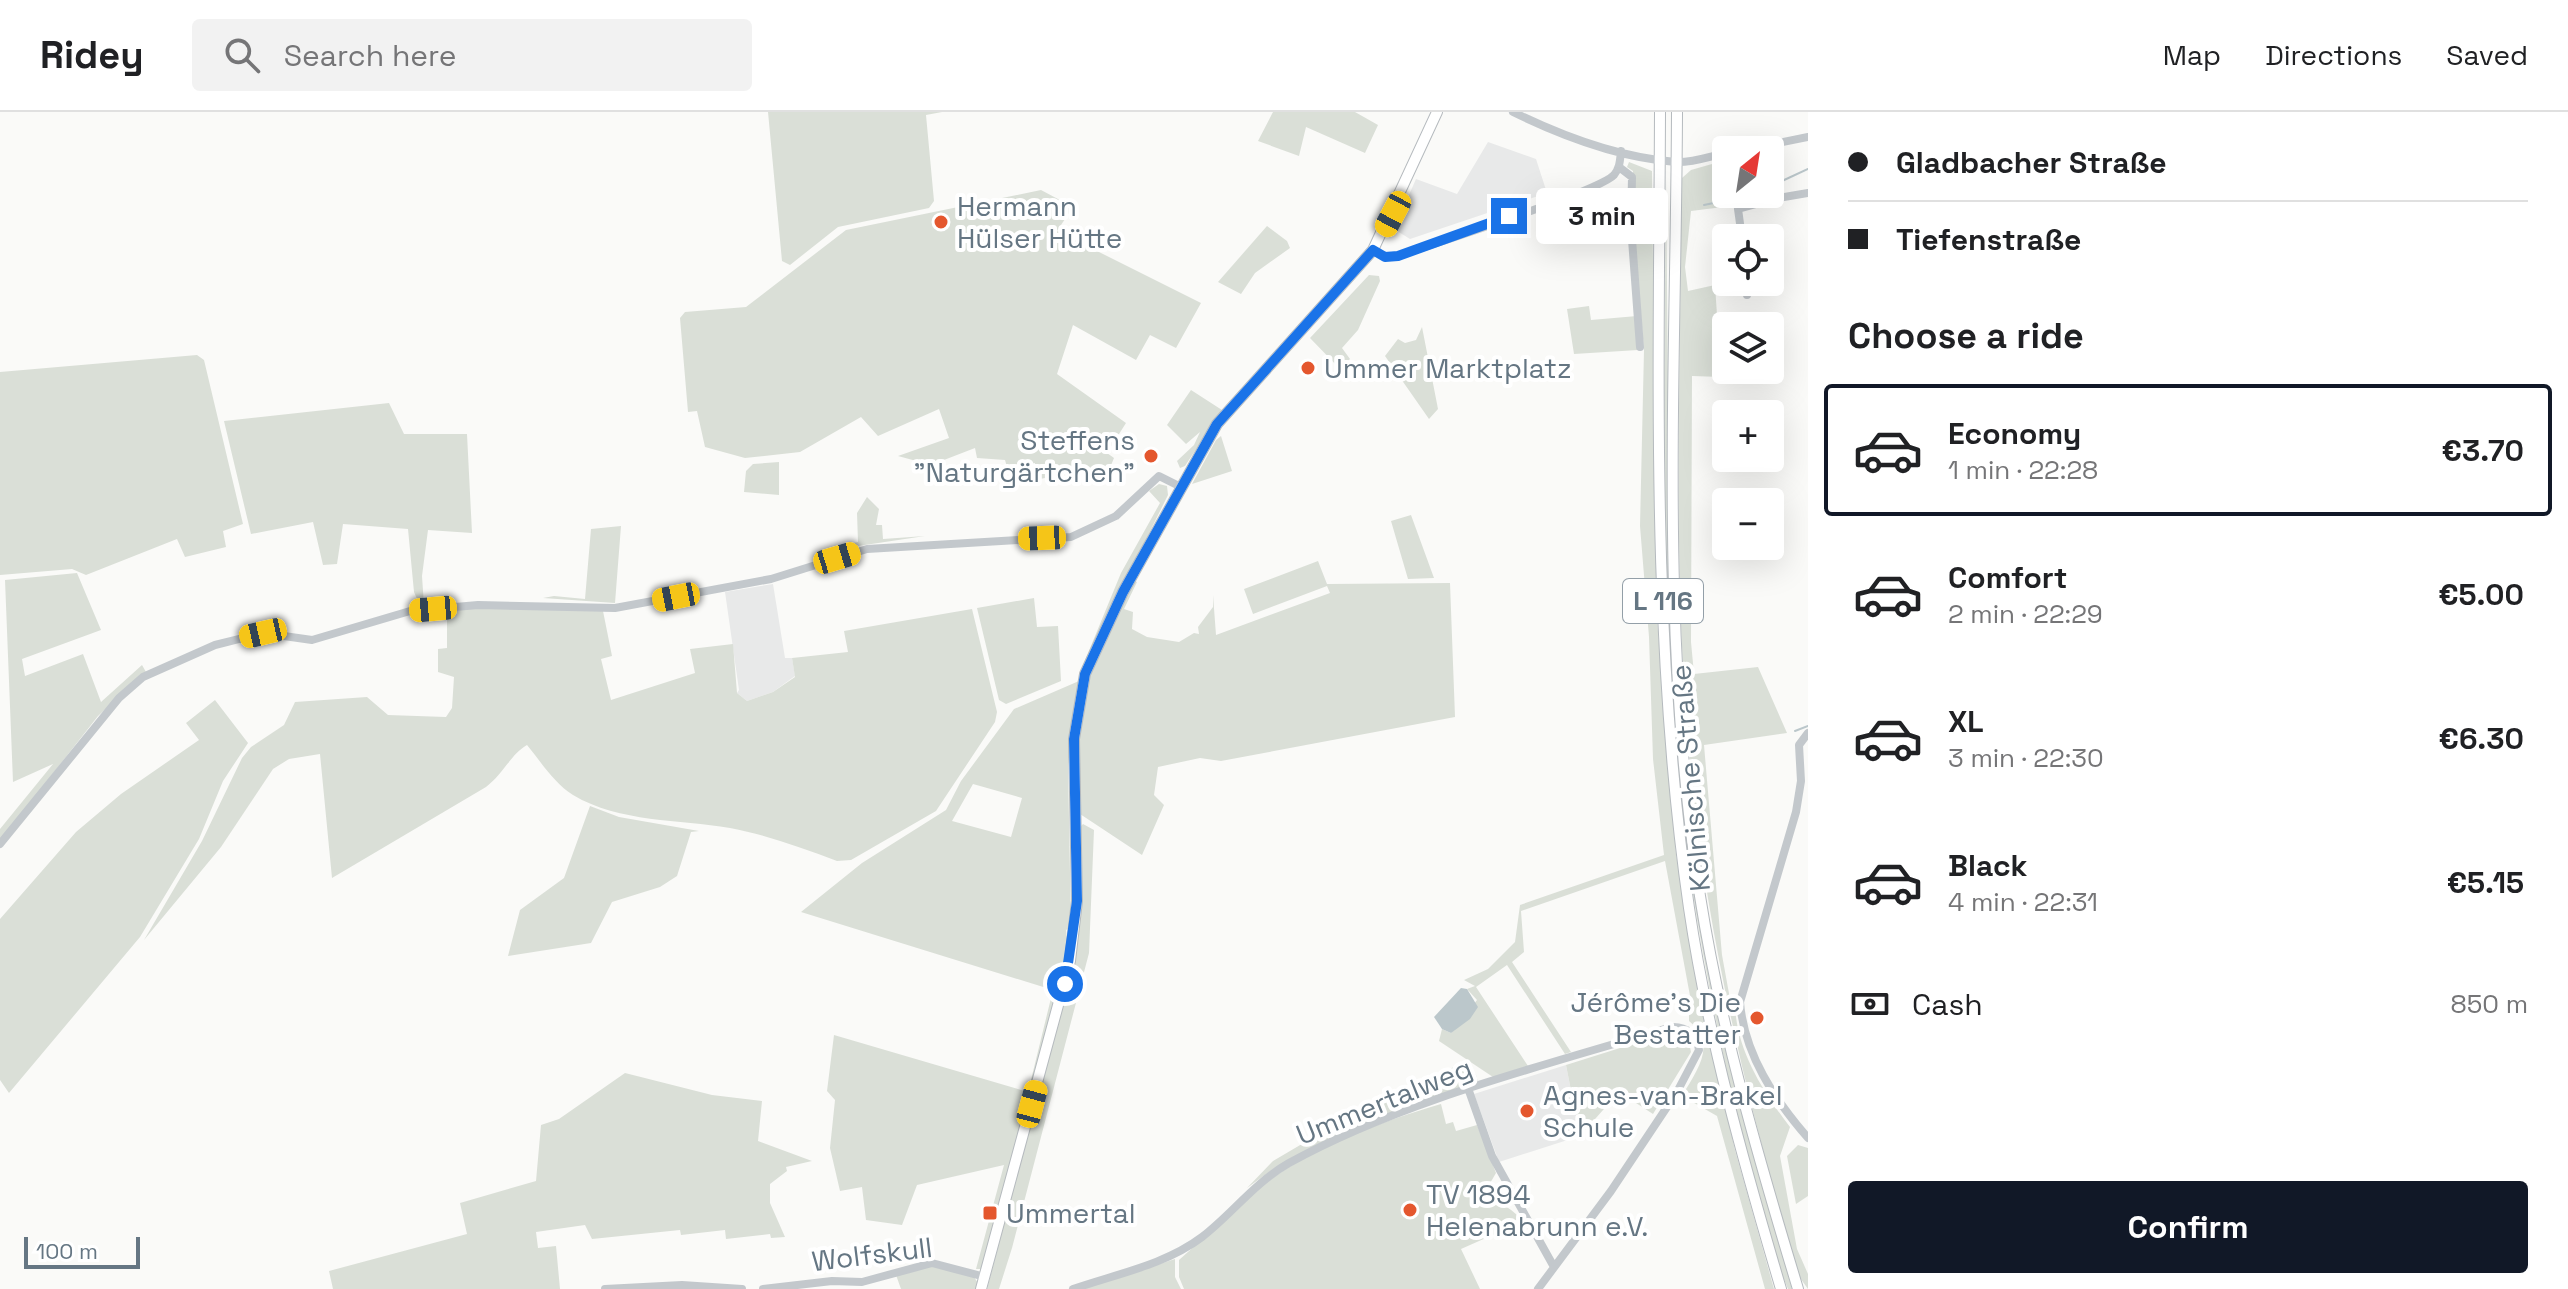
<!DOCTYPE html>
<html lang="en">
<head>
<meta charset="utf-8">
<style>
  body { margin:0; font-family:"Space Grotesk",sans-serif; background:#f2f2f2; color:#202124; height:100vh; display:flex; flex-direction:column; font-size:30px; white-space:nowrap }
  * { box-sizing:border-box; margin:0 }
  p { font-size:26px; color:#757577 }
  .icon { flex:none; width:44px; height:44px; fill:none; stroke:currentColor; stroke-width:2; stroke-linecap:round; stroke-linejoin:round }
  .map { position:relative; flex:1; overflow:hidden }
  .drawer { display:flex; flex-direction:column; background:#fff; width:760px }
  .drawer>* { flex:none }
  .banner { display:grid; align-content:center; height:176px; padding:0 40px; background:#fff }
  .needle { width:52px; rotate:30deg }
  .buttons { position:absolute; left:1712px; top:24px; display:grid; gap:16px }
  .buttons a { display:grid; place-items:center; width:72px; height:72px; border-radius:8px; background:#fff; box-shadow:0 8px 32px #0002; font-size:40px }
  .scale { position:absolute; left:24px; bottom:20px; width:116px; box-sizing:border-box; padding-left:8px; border:4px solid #657683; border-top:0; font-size:22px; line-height:28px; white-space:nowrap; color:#657683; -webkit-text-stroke:6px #fff; paint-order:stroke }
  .end { position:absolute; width:36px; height:36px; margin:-18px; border:10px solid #1a73e8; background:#fff; box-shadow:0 0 0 4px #fff }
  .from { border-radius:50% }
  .bubble { position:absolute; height:56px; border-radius:8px; background:#fff; box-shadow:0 8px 32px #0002; font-size:26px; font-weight:800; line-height:56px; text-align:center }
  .car { position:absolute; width:24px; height:48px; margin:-24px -12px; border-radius:10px; box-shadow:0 0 6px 2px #0007; background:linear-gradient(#f5c518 24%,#345 0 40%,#f5c518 0 76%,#345 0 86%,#f5c518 0) }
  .banner b { display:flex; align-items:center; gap:28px; height:76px; font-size:30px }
  .banner b+b { border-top:2px solid #e0e0e0 }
  .banner i { width:20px; height:20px; background:#202124 }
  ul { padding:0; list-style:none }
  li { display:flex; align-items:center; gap:24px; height:132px; margin:0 16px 12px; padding:0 24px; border:4px solid transparent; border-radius:8px }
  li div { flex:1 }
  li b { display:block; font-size:30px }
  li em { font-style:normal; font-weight:800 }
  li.selected { border-color:#111827 }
  li>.icon { width:72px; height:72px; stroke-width:1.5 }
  h2 { padding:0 40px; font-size:36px; line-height:96px }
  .pay { display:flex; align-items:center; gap:20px; height:88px; padding:0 40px; font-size:30px }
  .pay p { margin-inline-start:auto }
  .cta { display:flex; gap:16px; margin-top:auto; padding:16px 40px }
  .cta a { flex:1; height:92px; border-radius:8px; background:#111827; color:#fff; font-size:32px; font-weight:800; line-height:92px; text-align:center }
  header { display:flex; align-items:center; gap:48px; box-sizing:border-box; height:112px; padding:0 40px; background:#fff; border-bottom:2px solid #e0e0e0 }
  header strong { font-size:38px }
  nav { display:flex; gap:44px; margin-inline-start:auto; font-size:28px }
  .search { width:560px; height:72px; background:#f2f2f2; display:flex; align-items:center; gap:20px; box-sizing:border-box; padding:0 28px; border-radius:8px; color:#757577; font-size:30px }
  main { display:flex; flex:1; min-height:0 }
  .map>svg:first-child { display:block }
</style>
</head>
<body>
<header>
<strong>Ridey</strong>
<div class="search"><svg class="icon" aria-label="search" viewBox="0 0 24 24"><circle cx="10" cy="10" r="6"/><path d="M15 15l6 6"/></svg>Search here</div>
<nav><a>Map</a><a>Directions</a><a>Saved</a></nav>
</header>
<main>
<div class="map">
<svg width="1808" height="1177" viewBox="0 0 1808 1177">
  <rect width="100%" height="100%" fill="#fafaf8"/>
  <path fill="#e8e9e9" d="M1488,30L1536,47L1547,81L1410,127L1394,117L1416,67L1457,82Z
    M773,472L785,546H792L795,564L773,580L747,589L737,581L739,578L725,480Z
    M1566,953L1580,1024L1499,1050L1474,982Z"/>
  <path fill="#dadfd7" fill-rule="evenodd" d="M768,0H942L926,3L934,89L929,96L838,115L790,153L782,149Z
    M1273,0H1355L1378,13L1365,41L1306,15L1299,44L1258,29Z
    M1726,48V82H1770V63L1773,79L1770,83L1739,93L1691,99L1685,155L1688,179L1715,173L1718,218H1726V258H1751L1752,266L1692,264L1691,530L1694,562L1758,555L1787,621L1704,633L1722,843L1730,887L1735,890C1735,936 1763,980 1790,1015L1780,1044L1797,1137L1808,1162V1177L1798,1163C1750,1000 1710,838 1692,669C1671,472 1681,274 1681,77L1682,66L1691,58Z
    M1629,50L1652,59L1657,507L1676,742L1696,865L1735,1038L1774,1177H1765L1717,1004L1682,984C1697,958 1718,932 1689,909V902L1693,900L1665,749L1521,799L1524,840L1512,850L1571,940L1565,942L1507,853L1476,875L1528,954L1493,965L1439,929L1442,917L1451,921L1477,888L1467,877L1475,874L1464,868L1488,857L1515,830L1520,793L1664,743L1653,647L1649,525L1640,414L1644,238L1633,112V59L1627,55Z
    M1666,65L1670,492L1679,645L1706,839L1721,917L1792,1177H1788C1758,1108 1743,1029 1726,956C1704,853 1685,750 1676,645C1658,453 1665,258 1666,65Z
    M1041,78L1073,95L1057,119L1201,191L1176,236L1150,223L1136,248L1073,213L1057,262L1126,311L1107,341L1114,346L1107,363L1099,355L1035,368V351L1007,355L1005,348L977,346L975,336L931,353L898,344L949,326L939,297L878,324L861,305L800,340L745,346L705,335L697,299L688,300L680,206L685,200L746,195L846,118Z
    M1594,81L1592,97L1628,101L1629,113L1581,111L1578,86Z
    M1267,114L1287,129L1290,136L1255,161L1241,182L1218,170Z
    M1369,163L1379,164L1380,169L1358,218L1342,236L1350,247L1340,257L1310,226Z
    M1589,194L1591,208L1637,204L1638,238L1574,242L1567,197Z
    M1422,215L1438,297L1429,307L1385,244L1398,227L1405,231L1416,228Z
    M197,243L204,248L243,412L223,419L226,435L185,445L177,427L86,463L72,457L0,463V260Z
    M1191,278L1222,298L1185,354L1180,356L1177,349L1194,333L1200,320L1186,332L1167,313Z
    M389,291L404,322H467L472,421L428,418L422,464L424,494H420L414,480L408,417L343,412L337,452L323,453L313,410L251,422L224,309Z
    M1221,324L1232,359L1192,372L1216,328Z
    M779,350V383L744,380L746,359L753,352Z
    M1159,372L1167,374L1168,383L1081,558L1121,461L1160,391L1149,379Z
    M867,385L879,397L876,413H882L883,427L925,424L858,434L817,446L816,440L858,430L857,401Z
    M1411,403L1434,466L1408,467L1391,409Z
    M621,414L615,491L543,486L554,484L585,487L591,417Z
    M1318,449L1327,472L1450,471L1455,605L1221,649L1200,646L1158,655L1154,683L1164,693L1142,743L1077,700C1076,652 1077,604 1092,558C1102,528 1120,498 1133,468L1137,470L1124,497L1133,500L1132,517L1147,525L1179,530L1194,521L1199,522L1198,515L1213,495V483L1216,523L1330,481L1327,474L1253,502L1244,477Z
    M77,461L101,518L22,547L25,564L83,542L101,590L142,553L146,560L98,604L0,729V717L53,652L13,670L5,468Z
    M1034,486L1037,515L1058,514L1061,569L1006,592L999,588L977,496Z
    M478,496L603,499L612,544L601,547L611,588L695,561L690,537L733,532L737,581L747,589L773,580L795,565L792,546L848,540L844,519L972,497L997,600L995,610L936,699L851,748L837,749C802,736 767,723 730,716C679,707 620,711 573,683C554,671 541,650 527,633C511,642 504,661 486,675L332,766L320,642L289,647L273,657L221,735L144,828L202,729L242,646L251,635L284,613L295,590L367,585L388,603L446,605L452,596L454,565L438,560V537L447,536V502L414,503Z
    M1079,569L1068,653L1071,815L1066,818C1073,860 1041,944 1029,987L1026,988L1027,999L981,1157H976L1004,1053L917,1073L902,1113L866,1108L862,1075L840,1079L830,1036L835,988L827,979L834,923L1028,980L1053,878L801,800L862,751L946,698L961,669L1014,597ZM973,672L1022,686L1011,725L952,709Z
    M215,588L248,631L223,669L199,727L140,825L9,981L0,968V807L76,720L121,682L199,628L186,611Z
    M590,694L619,705L699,719L691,720L677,764L660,775L612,790L591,831L508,844L520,798L564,766Z
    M1083,712L1094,718L1089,841L1012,1136L999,1177H987L1078,831L1082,783L1079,716Z
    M1674,919L1688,926L1691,940L1653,1002L1619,980L1580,1024L1566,953Z
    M1462,951L1476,963L1478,970L1273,1057L1247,1076L1273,1049L1307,1029L1309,1025Z
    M625,961L712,983L762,989L758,1029L812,1049L786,1055L787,1059L770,1072V1091L785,1125L771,1126L770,1122L726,1127L725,1118L681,1123L680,1118L592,1127L585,1113L536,1120L538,1136L556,1134L560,1177H333L329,1159L467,1122L460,1091L536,1069L541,1013L559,1007Z
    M1441,992L1446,1012L1453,1010L1456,1019L1477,1013L1496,1061L1489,1073C1493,1094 1513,1093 1522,1110L1461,1137L1480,1177H1184L1179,1165V1148C1207,1124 1233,1097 1262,1074C1312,1035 1380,1010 1441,992Z
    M1798,1033L1808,1036V1084L1796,1092L1787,1044Z
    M1175,1147V1165L1181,1177H1083Z
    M928,1153L974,1165L978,1171L976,1177H901L896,1163Z"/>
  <path fill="#bbc7cb" d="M1461,876L1467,877L1478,895L1470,907L1451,921L1442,917L1434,905Z"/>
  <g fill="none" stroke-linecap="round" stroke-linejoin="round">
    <path stroke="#bbc7cb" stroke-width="2" d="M1782,69L1808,57
      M1704,93L1757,82
      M1586,96L1627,105
      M1795,619L1808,614"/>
    <defs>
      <path id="major" d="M1660,0C1659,265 1651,533 1689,796C1708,925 1744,1052 1781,1177
        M1677,0C1676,261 1659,525 1700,784C1721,918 1759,1048 1798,1177
        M981,1177L1070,849L1077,789L1074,627L1085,562L1123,480L1217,312L1373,138L1437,0"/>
    </defs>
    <use href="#major" stroke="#b5babe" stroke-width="12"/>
    <path stroke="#c3c8cc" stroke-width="8" d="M1513,0C1562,24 1621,46 1676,50C1692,51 1711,44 1726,41
      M1770,33L1778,86L1808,81
      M1743,38L1808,25
      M1619,55L1632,65L1631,114L1640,235
      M1742,126L1738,97L1778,86
      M1373,138L1385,145L1398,144C1432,132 1598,80 1614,63C1620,56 1620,48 1621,39
      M1747,170V183
      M1808,621L1799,633L1801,669L1796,700L1740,890C1744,942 1775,988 1808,1026
      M0,732L119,586L143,565L215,533L263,521L312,528L410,499L478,493L615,496L771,467L867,437L1071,425L1116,404L1159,364L1181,375
      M1469,979L1492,1044L1554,1155
      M605,1177L682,1173L742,1177
      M763,1177L832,1169L862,1170L932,1151L985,1165
      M1073,1177C1116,1162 1165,1153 1202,1125C1232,1102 1254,1071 1289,1051C1403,988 1547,953 1671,915C1687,914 1697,923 1699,938L1677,980L1611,1079L1538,1177"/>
    <use href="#major" stroke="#fff" stroke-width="10"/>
  </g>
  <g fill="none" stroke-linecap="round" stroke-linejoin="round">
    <path stroke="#1a73e8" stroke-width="10" d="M1065,872L1077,789L1074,627L1085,562L1123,480L1217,312L1373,138L1385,145L1398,144L1509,104"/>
  </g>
  <g fill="#e4572e" stroke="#fff" stroke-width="3">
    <circle cx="941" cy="110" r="8"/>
    <circle cx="1308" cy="256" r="8"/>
    <circle cx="1151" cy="344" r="8"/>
    <circle cx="1757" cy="906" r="8"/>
    <circle cx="1527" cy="999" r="8"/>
    <circle cx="1410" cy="1098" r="8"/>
    <rect x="982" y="1093" width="16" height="16" rx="4"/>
  </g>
  <g text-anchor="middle" stroke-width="8" stroke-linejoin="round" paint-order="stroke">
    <rect fill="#fff" stroke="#939fa8" stroke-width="2" x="1623" y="467" width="80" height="44" rx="6"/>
    <g font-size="26" font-weight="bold" fill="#657683">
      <text x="1663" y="498">L 116</text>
    </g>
    <g font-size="28" fill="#657683" stroke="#fff" text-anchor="start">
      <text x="957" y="104">Hermann<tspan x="957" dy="32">Hülser Hütte</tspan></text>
      <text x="1324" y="266">Ummer Marktplatz</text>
      <text x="1135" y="338" text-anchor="end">Steffens<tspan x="1135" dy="32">"Naturgärtchen"</tspan></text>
      <text x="1741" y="900" text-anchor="end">Jérôme's Die<tspan x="1741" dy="32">Bestatter</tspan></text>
      <text x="1543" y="993">Agnes-van-Brakel<tspan x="1543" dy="32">Schule</tspan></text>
      <text x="1426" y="1092">TV 1894<tspan x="1426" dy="32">Helenabrunn e.V.</tspan></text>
      <text x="1006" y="1111">Ummertal</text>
    </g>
    <g font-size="28" fill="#657683" stroke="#fff">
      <text transform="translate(1690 666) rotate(-95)" y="10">Kölnische Straße</text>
      <text transform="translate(1384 989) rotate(-22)" y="10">Ummertalweg</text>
      <text transform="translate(872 1142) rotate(-7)" y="10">Wolfskull</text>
    </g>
  </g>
</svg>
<div class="buttons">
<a><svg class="needle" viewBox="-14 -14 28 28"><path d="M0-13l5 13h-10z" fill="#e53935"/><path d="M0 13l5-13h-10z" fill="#757577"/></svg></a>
<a><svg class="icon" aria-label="locate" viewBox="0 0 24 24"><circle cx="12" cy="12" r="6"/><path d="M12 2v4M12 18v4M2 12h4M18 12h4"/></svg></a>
<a><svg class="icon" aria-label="layers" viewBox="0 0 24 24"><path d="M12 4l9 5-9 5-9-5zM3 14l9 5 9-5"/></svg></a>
<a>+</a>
<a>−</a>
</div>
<div class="scale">100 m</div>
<i class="end from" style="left:1065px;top:872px"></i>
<i class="end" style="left:1509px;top:104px"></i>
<div class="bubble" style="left:1536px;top:76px;width:132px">3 min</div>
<i class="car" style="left:1393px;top:102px;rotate:208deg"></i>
<i class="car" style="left:1042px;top:426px;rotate:268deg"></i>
<i class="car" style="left:837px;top:446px;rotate:73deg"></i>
<i class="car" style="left:676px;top:485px;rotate:259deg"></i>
<i class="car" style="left:433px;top:497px;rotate:265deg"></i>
<i class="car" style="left:263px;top:521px;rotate:257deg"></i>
<i class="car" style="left:1032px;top:992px;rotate:15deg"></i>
</div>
<section class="drawer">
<div class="banner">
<b><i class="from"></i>Gladbacher Straße</b>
<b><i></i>Tiefenstraße</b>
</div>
<h2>Choose a ride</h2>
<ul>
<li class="selected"><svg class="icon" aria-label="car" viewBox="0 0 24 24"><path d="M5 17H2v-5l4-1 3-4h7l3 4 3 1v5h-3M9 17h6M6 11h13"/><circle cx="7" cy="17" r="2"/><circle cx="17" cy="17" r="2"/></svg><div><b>Economy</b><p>1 min · 22:28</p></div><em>€3.70</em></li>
<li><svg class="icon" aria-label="car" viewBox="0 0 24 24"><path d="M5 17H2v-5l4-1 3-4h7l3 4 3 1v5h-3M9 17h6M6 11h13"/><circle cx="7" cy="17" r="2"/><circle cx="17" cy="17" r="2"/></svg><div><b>Comfort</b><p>2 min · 22:29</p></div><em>€5.00</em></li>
<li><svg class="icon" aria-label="car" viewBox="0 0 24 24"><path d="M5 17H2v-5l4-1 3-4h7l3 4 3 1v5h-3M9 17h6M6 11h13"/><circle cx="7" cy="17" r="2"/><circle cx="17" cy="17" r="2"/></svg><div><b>XL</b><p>3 min · 22:30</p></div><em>€6.30</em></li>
<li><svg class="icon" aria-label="car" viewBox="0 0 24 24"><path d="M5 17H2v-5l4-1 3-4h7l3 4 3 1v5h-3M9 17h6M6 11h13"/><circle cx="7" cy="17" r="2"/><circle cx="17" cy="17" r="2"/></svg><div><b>Black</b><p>4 min · 22:31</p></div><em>€5.15</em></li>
</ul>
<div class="pay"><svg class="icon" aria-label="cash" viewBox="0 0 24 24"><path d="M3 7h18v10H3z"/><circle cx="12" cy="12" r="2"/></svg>Cash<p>850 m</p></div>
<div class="cta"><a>Confirm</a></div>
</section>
</main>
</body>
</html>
